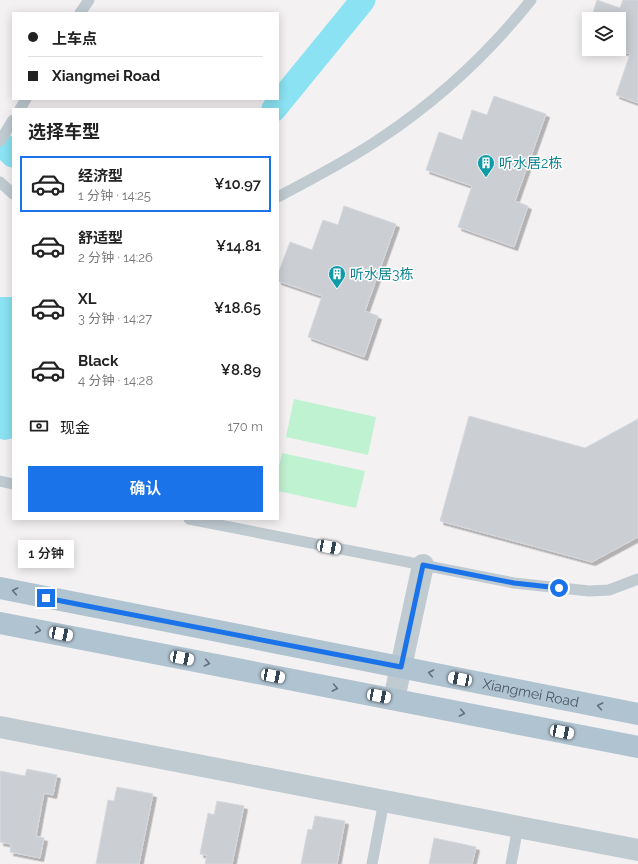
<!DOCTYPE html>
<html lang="zh">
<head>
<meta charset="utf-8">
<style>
  body { margin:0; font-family:Raleway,"Noto Sans SC",sans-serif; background:#f2f2f2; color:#222; height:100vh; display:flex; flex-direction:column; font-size:15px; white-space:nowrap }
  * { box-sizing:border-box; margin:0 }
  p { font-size:13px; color:#767676 }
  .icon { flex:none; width:22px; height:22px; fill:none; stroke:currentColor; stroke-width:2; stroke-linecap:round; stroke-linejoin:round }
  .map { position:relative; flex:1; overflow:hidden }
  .drawer { position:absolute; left:12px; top:108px; width:267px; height:412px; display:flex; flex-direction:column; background:#fff; border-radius:0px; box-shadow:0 2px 10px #0003 }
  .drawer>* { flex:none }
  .hud { position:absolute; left:12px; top:12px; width:267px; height:88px; border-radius:0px; box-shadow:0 2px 10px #0003; display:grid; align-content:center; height:88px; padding:0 16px; background:#fff }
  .tools { position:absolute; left:582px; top:12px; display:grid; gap:8px }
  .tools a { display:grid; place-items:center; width:44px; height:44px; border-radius:0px; background:#fff; box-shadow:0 2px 10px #0003; font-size:20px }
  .end { position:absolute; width:18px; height:18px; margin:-9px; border:5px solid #1a73e8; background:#fff; box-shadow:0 0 0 2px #fff }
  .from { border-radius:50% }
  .bubble { position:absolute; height:28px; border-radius:0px; background:#fff; box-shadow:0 2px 10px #0003; font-size:13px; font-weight:600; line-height:28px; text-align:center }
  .car { position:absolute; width:12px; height:24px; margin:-12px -6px; border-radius:5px; box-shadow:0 0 3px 1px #0007; background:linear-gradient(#fff 24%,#345 0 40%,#fff 0 76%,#345 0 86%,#fff 0) }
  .hud b { display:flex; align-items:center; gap:14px; height:38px; font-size:15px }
  .hud b+b { border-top:1px solid #e0e0e0 }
  .hud i { width:10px; height:10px; background:#222 }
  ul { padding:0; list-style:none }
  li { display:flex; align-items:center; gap:12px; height:56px; margin:0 8px 6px; padding:0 8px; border:2px solid transparent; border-radius:0px }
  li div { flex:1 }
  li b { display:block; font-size:15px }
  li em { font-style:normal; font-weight:600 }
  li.active { border-color:#1a73e8 }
  li>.icon { width:36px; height:36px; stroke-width:1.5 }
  h2 { padding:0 16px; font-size:18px; line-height:48px }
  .pay { display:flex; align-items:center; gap:10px; height:44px; padding:0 16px; font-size:15px }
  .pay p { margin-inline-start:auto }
  .primary-button { display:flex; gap:8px; margin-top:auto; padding:8px 16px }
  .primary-button a { flex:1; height:46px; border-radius:0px; background:#1a73e8; color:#fff; font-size:16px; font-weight:600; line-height:46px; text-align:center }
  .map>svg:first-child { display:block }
</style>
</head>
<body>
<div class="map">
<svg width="638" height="864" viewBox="0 0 638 864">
  <defs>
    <filter id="shadow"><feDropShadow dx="3.5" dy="3.5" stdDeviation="0" flood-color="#0004"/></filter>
  </defs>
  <rect width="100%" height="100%" fill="#f4f1f2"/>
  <path fill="#bff2d0" d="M294,399L376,417L368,455L286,437Z
    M282,453L365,471L356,508L278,491V471Z"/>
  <path fill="#8ae2f2" d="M0,297H13V438L5,440L0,439Z"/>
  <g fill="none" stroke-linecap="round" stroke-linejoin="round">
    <path stroke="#8ae2f2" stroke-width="25" d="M274,109L363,0
      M0,143L13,155"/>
  </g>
  <path fill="#cbcfd4" stroke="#d5d8dd" filter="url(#shadow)" d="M597,0L620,8L623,0H638V103L616,95L630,54L616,49H619V19H591Z
    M589,24V39L584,38Z
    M494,96L546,114L515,201L528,206L514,247L458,227L472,186L426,170L439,132L462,140L472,110L487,115Z
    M344,206L396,224L365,311L378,316L364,357L308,337L322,296L278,281V274L290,242L312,250L323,220L338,225Z
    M469,416L585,448L638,419V537L592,562L440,521Z
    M27,769L57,775L53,795L44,793L36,836L44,838L40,858L10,852L11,844L0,842V771L25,776Z
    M117,787L153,794L139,864H96L108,800L114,801Z
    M217,801L244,806L232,864H205L207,855L200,854L208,813L214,815Z
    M315,816L345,821L337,864H301L308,829L312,830Z
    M434,838L476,847L472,864H429Z"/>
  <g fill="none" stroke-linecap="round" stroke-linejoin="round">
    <path stroke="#bfcad1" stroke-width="11" d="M80,13L89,0
      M20,109L26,99
      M0,141L13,120
      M0,182L13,194
      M278,197C313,178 349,160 381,138C438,100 488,54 531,0
      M0,481L13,484
      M189,519L514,583L589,591L609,590L638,579
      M372,864L384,801
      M511,864L518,827"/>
    <path stroke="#bfcad1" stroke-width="22" d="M394,699L423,565
      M0,727L638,850"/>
    <g stroke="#b0c3d1" stroke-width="22">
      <path id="s1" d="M0,588L638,714"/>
      <path d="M0,623L638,747"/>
    </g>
  </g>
  <defs><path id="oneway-chevron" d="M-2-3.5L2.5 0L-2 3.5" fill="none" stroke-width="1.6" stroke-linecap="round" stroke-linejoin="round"/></defs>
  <g stroke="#62717c">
    <use href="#oneway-chevron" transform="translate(15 591) rotate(-169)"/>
    <use href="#oneway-chevron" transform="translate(38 630) rotate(11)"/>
    <use href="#oneway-chevron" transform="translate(207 663) rotate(11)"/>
    <use href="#oneway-chevron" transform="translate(431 673) rotate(-169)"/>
    <use href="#oneway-chevron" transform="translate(335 688) rotate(11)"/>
    <use href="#oneway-chevron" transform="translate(600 706) rotate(-169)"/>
    <use href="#oneway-chevron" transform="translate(462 713) rotate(11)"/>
  </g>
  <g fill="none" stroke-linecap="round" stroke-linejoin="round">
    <path stroke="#1a73e8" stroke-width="5" d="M46,598L401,667L423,565L514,583L559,588"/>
  </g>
  <defs>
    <symbol id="building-pin" viewBox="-11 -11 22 30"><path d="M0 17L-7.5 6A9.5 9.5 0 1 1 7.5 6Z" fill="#0f9aa8" stroke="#fff"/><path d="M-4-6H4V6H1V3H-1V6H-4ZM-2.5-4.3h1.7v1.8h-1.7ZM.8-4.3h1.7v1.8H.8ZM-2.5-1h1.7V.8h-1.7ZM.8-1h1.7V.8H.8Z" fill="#fff"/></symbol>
  </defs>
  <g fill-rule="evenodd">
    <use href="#building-pin" x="476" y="153" width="20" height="27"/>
    <use href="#building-pin" x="327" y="264" width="20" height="27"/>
  </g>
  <g text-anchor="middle" stroke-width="3" stroke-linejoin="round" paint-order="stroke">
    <g font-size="14" fill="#0d838f" stroke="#fff" text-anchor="start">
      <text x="499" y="168">听水居2栋</text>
      <text x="350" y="279">听水居3栋</text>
    </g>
    <g font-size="14" fill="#485660" stroke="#fff">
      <text dy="5" stroke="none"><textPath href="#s1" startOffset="541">Xiangmei Road</textPath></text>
    </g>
  </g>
</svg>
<div class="tools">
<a><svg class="icon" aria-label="layers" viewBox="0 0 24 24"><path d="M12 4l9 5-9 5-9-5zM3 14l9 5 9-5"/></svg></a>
</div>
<i class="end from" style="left:559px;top:588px"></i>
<i class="end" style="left:46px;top:598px"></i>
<div class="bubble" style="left:18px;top:540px;width:56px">1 分钟</div>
<i class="car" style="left:329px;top:547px;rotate:101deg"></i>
<i class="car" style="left:61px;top:634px;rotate:101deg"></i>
<i class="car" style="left:182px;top:658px;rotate:101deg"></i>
<i class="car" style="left:273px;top:676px;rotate:101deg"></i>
<i class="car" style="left:460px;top:679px;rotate:281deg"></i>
<i class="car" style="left:379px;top:696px;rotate:101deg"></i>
<i class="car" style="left:562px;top:732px;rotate:101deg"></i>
<div class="hud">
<b><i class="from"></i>上车点</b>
<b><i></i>Xiangmei Road</b>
</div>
<section class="drawer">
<h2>选择车型</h2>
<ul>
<li class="active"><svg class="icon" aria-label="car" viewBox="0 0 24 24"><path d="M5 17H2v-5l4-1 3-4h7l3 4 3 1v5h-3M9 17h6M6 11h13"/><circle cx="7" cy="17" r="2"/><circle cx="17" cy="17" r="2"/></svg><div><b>经济型</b><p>1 分钟 · 14:25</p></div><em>¥10.97</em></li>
<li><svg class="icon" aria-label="car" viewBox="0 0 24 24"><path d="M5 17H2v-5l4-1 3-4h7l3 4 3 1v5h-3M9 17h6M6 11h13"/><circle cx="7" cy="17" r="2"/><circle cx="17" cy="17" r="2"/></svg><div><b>舒适型</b><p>2 分钟 · 14:26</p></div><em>¥14.81</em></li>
<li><svg class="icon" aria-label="car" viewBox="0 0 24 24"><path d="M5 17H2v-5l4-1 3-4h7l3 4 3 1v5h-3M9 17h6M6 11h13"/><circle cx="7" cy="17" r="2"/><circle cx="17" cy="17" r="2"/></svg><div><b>XL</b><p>3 分钟 · 14:27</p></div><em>¥18.65</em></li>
<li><svg class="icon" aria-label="car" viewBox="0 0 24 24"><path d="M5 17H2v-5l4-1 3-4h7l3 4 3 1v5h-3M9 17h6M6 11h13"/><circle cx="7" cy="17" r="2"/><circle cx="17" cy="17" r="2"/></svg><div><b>Black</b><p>4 分钟 · 14:28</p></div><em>¥8.89</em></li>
</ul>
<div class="pay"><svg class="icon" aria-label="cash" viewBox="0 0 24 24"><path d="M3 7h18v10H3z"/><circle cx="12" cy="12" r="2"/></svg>现金<p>170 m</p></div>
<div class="primary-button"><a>确认</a></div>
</section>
</div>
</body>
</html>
